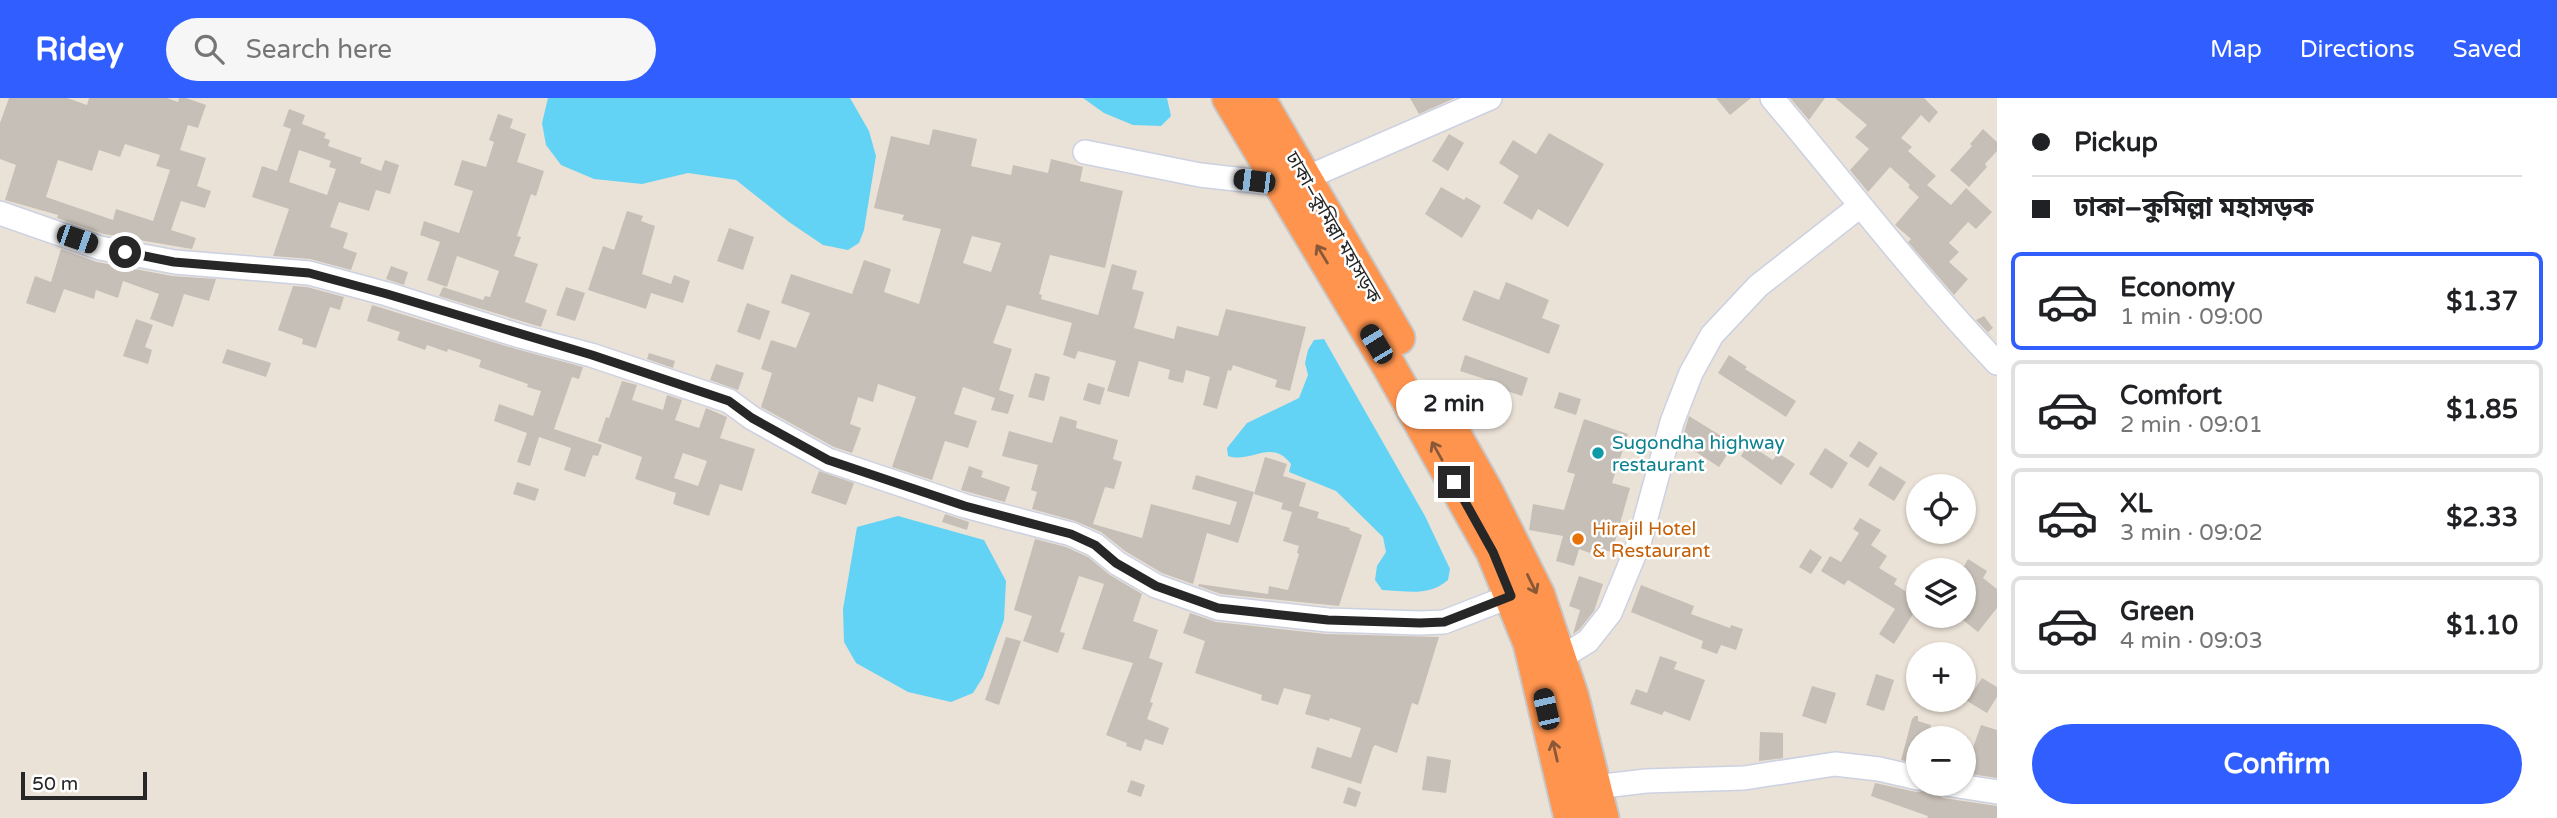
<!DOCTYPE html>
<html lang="en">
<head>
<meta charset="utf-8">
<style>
  body { margin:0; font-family:"Varela Round","Noto Sans Bengali",sans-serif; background:#f6f6f6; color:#202124; height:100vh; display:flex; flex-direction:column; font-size:26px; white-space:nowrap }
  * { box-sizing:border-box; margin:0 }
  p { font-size:23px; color:#757577 }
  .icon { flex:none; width:38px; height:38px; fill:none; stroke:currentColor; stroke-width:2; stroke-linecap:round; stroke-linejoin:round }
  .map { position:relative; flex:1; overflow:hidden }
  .panel { display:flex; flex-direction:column; background:#fff; width:560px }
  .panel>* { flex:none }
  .top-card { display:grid; align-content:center; height:154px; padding:0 35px; background:#fff }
  .buttons { position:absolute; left:1906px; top:376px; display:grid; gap:14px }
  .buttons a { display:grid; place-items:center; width:70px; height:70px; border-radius:50%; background:#fff; box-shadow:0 2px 5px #0004; font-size:35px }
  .scale { position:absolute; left:21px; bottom:18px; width:126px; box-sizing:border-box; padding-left:7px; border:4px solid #272727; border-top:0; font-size:19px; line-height:24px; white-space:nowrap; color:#272727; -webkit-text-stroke:5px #fff; paint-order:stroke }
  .end { position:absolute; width:32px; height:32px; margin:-16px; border:9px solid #272727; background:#fff; box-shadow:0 0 0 4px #fff }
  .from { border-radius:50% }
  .bubble { position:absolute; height:49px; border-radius:24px; background:#fff; box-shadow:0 2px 5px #0004; font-size:23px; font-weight:700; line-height:49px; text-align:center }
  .car { position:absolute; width:21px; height:42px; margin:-21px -10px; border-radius:9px; box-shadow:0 0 5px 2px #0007; background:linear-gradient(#222 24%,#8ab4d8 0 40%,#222 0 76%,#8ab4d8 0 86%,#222 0) }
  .top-card b { display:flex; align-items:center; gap:24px; height:66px; font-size:26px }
  .top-card b+b { border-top:2px solid #e0e0e0 }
  .top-card i { width:18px; height:18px; background:#202124 }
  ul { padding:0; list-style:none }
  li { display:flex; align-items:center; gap:21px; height:98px; margin:0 14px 10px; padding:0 21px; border:4px solid #e0e0e0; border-radius:10px }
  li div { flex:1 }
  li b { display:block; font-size:26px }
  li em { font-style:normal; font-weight:700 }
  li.selected { border-color:#305eff }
  li>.icon { width:63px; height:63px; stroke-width:1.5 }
  .primary-button { display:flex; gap:14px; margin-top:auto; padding:14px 35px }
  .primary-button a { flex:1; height:80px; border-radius:42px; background:#305eff; color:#fff; font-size:28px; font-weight:700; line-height:80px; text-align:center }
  header { display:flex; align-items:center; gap:42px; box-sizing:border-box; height:98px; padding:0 35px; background:#305eff; color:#fff }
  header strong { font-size:33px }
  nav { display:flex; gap:38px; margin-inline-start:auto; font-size:24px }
  .search { width:490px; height:63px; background:#f6f6f6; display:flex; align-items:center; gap:18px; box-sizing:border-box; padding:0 24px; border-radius:38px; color:#757577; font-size:26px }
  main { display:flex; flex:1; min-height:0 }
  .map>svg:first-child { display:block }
</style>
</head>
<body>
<header>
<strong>Ridey</strong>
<div class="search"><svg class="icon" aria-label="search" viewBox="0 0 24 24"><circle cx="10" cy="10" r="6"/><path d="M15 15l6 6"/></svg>Search here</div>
<nav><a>Map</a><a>Directions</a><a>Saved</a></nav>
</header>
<main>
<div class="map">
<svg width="1997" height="720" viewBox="0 0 1997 720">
  <rect width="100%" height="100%" fill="#ebe2d7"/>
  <path fill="#62d3f5" d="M548,0H850L869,33L876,58L864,132L859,145L848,152L823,147L789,124L736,82L688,75L642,86L594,81L561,67L546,47L542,25Z
    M1083,0H1167L1171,18L1161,28L1133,27L1104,15Z
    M1324,241L1425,418L1450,471L1448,482C1428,499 1407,493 1382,492L1375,482L1377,468L1386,454L1383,439L1336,393L1289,374L1291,366C1271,340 1252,366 1228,358L1227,350L1247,325L1299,300L1308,277L1305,265L1308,252L1314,242Z
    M898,418L984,442L1006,483L1004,522L983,579L973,595L951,604L908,594L856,565L844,544L843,511L857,429Z"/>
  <path fill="#c6bfb7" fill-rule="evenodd" d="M9,0H67L87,7L89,0H167L178,4L179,0H186L206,7L198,30L188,27L180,52L206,60L197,88L211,93L205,110L181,103L171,132L196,140L192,151L104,136L57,120L58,117L5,102L16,67L0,61V25ZM125,46L160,57L156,68L170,72L153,123L116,111L113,122L46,99L58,62L92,73L99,52L120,59Z
    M1410,0H1455L1419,16Z
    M1716,0H1751L1730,17Z
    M1790,0H1825L1809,22Z
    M1835,0H1924L1938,14L1929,25L1921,17L1901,40L1912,49L1908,53L1936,78L1927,87L1951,107L1966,90L1992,114L1976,131L1968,124L1949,145L1959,154L1949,164L1968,181L1954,197L1908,144L1911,141L1895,127L1919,99L1908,89L1910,87L1890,69L1868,94L1850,72L1869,51L1855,39L1867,27Z
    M289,11L305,17L302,26L326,35L324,40L330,42L328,48L362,60L360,65L381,73L385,62L399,67L390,96L376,92L369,113L339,104L330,129L348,135L343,150L357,155L351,172L310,161L273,158L289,111L252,99L262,68L277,73L291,31L283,28ZM299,52L331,63L329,69L336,71L327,97L289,84Z
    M498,16L513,21L510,30L526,36L517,64L544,73L536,98L531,96L517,138L521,139L514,158L538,166L525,204L547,212L541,229L439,198L443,189L483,202L485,198L490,199L499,173L457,158L447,189L427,182L440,144L420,137L424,123L459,135L473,93L454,87L462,62L486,69L494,44L489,42Z
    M933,31L977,41L971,68L1011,77L1013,67L1048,75L1051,61L1083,69L1080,83L1123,93L1105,170L1050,157L1039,196L1042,197L1041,201L1098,217L1112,166L1137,173L1132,191L1144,194L1134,230L1174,241L1177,228L1218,238L1226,211L1306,229L1290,293L1275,289L1277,282L1233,267L1231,273L1228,272L1217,311L1203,307L1210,279L1186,272L1183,285L1168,281L1170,272L1139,263L1129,299L1107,293L1116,263L1078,253L1075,261L1063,257L1072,225L1007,207L993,245L1012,251L999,292L1014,297L1008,316L991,312L995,300L963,289L954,316L977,323L968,350L945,343L932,382L892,369L916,299L878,286L873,304L858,299L850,326L861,330L852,355L834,349L761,309L772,275L761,271L771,242L796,250L810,215L781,205L791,176L852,196L864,162L891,171L884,194L919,206L941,131L902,122L904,117L874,110L891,38L929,47ZM972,138L1001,145L991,174L963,165Z
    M1983,31L1997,44V53L1985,66L1987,69L1969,89L1950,72L1972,48L1970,46Z
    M1549,35L1604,66L1568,129L1538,111L1532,122L1503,105L1519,78L1499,65L1513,42L1536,56Z
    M1449,36L1464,45L1448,73L1432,63Z
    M1441,89L1464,102L1466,99L1481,108L1462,140L1425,116Z
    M627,113L643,118L641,123L655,128L642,176L671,186L674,177L690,183L683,205L651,195L646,211L588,192L603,148L614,152Z
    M729,130L754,139L743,172L717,163Z
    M61,151L97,164L172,178L216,181L209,203L184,196L173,229L150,221L159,196L123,183L118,200L96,192L94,201L64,191L55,215L26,205L35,178L51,184Z
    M391,168L408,174L404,187L386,181Z
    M1506,184L1549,202L1542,220L1560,227L1549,256L1462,222L1474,192L1499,202Z
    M293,188L307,189L344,199L340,212L330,209L316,250L302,246L303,241L278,232Z
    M566,189L585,195L575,223L556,217Z
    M747,205L770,213L760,242L737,234Z
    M372,207L516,251L583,269L579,281L572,279L554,331L602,347L598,358L593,357L585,379L564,372L571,350L539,339L530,368L517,364L527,335L494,323L499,306L533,318L541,293L527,289L528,286L479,269L481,262L448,251L447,254L427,247L425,252L397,242L400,234L367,223Z
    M1984,218L1993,230L1988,234L1997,244L1976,222Z
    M136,221L153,227L145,249L152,252L148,266L123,258Z
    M227,251L271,265L266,279L222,265Z
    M649,255L675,263L673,270L647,261Z
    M1465,257L1528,280L1522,298L1495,289L1497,285L1460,273Z
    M1729,257L1747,269L1745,271L1796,303L1786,319L1718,275Z
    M716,266L744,275L738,292L710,282Z
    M1035,275L1050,279L1044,303L1028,299Z
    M622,283L637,287L632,302L663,312L667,297L682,302L675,322L699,330L706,310L727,319L720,340L755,351L742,393L720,386L709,418L673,406L676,395L635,381L642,359L598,343L606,319L609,320ZM683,355L707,363L698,388L674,380Z
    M1088,285L1105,290L1100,307L1083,302Z
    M1559,294L1581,301L1576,317L1554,310Z
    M1060,318L1077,323L1076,330L1118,342L1113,361L1122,364L1114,391L1105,389L1093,426L1142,440L1151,406L1230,427L1237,404L1192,391L1196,377L1254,394L1238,445L1207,435L1193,486L1162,475L1125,453L1101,434L1075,423L1032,411L1037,394L1031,392L1038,367L1002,358L1009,333L1052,345Z
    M1689,318L1734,346L1719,369L1693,352L1695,349L1682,341Z
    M1584,321L1628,336L1612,385L1630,390L1612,454L1592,449L1590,455L1579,451L1574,468L1556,463L1563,438L1529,432L1533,406L1564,412L1575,376L1567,374Z
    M1859,343L1878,355L1868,370L1849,358Z
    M1748,346L1773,362L1778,355L1795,366L1781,387L1741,358Z
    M1825,350L1848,365L1832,391L1809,376Z
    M1265,359L1287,366L1283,378L1306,385L1299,408L1319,414L1317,420L1350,430L1349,432L1362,437L1339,508L1221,496L1198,488L1199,486L1268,496L1269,488L1288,492L1299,456L1297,455L1299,448L1283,443L1292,414L1281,411L1283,405L1254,396Z
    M969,368L983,373L981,379L1010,389L1005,404L961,392Z
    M1880,368L1906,384L1894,403L1868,387Z
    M819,373L854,385L846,407L811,395Z
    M517,384L539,391L535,403L513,396Z
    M945,416L969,424L967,432L942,424Z
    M1860,420L1881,432L1871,447L1887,458L1879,470L1897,481L1894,486L1918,501V508L1894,546L1879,536L1895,511L1848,482L1844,487L1821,473L1830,458L1841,464L1859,435L1853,431Z
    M1035,441L1066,449L1088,459L1110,477L1142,496L1133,523L1158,532L1149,560L1163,565L1150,604L1153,605L1147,621L1169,630L1163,647L1145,641L1141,653L1126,648L1127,645L1106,637L1133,565L1082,551L1104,486L1079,478L1060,534L1065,535L1058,555L1023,543L1032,518L1014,512Z
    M1810,451L1822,459L1811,476L1799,469Z
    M1968,461L1987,473L1983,480L1997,491V510L1978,534L1959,519L1964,518V513L1976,496L1964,488V468Z
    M1579,478L1603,486L1594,513L1579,532L1573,536L1580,512L1569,508Z
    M1641,487L1694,508L1691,516L1730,530L1731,527L1743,531L1736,552L1721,547L1717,556L1701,550L1703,543L1631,514Z
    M1190,515L1216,524L1326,536L1439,539L1418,607L1412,605L1397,655L1375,647L1373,649L1361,686L1311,670L1317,649L1351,660L1361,630L1330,620L1329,623L1305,616L1311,597L1284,590L1278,607L1261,602L1262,597L1195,575L1205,543L1183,535Z
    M1006,539L1021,543L999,607L985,602Z
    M1660,558L1677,564L1674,571L1705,582L1690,623L1664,613L1662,617L1630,606L1636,591L1647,595Z
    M1876,576L1894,582L1884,613L1866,607Z
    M1982,580L1997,589V599L1987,615L1967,603Z
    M1812,588L1836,595L1826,626L1802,618Z
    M1915,618H1918V623L1931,627L1927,640H1918V666L1901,662L1912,621Z
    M1981,627L1997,632V680L1964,675V660L1969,661Z
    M1760,634L1783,635V660L1759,663Z
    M1427,658L1451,662L1446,695L1422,692Z
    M1131,682L1145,687L1141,699L1127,694Z
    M1875,685L1916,694L1923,693L1931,686L1937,696L1943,700L1997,708V720H1927L1928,718L1871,698Z
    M1348,689L1361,694L1356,709L1343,705Z"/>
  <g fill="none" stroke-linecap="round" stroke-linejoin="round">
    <defs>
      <path id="minor" d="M1772,0C1847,89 1917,181 1997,265
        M1085,54L1200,77L1280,86
        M1306,80L1490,0
        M0,115L100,150L175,164L309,175L387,196L520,238L591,257L729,303L752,320L828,362L965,408L1071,436L1095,447L1117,465L1156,488L1218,510L1328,522L1420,525L1444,524L1511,498
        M1559,561L1588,543L1610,515L1639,445L1672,324L1691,275L1712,237L1758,188L1860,108
        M1946,686L1997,694
        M1595,689L1646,683L1744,680L1835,666L1879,671L1918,680"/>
      <path id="highway" d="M1229,0L1389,268L1493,454L1530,545L1571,720
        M1258,0L1398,240
        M1436,304L1486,393L1538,497L1572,599L1602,720"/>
    </defs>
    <use href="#minor" stroke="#ccd1e2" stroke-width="26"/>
    <use href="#highway" stroke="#c7c7c7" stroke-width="37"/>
    <use href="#minor" stroke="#fff" stroke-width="23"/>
    <use href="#highway" stroke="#ff944e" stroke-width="33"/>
  </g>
  <defs><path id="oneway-shaft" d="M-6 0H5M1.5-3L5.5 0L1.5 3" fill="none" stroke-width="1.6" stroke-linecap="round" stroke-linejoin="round" transform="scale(1.75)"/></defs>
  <g stroke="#885839">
    <use href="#oneway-shaft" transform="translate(1322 156) rotate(-121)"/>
    <use href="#oneway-shaft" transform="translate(1437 353) rotate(-119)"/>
    <use href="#oneway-shaft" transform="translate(1532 486) rotate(64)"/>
    <use href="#oneway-shaft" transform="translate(1555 653) rotate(-103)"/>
  </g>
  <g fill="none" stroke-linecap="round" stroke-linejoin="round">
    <path stroke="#272727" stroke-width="9" d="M125,154L174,164L309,175L387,196L592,257L729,303L752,320L828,362L965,408L1071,436L1095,447L1116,465L1156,488L1218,510L1328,522L1420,525L1444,524L1511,498L1493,454L1454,384"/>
  </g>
  <circle fill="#0f9aa8" stroke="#fff" stroke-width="2.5" cx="1598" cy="355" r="7"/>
  <circle fill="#e8710a" stroke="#fff" stroke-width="2.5" cx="1578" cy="441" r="7"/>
  <g text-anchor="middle" stroke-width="5" stroke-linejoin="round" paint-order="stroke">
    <g font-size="19" fill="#272727" stroke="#fff">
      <text transform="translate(1334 129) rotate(60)" y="7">ঢাকা–কুমিল্লা মহাসড়ক</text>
    </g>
    <g font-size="19" fill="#0d838f" stroke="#fff" text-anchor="start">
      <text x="1612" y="351">Sugondha highway<tspan x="1612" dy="22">restaurant</tspan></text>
    </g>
    <g font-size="19" fill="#c56008" stroke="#fff" text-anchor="start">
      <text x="1592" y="437">Hirajil Hotel<tspan x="1592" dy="22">&amp; Restaurant</tspan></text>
    </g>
  </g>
</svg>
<div class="buttons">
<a><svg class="icon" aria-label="locate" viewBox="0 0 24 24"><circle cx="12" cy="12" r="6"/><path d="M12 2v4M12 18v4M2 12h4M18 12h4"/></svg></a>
<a><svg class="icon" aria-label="layers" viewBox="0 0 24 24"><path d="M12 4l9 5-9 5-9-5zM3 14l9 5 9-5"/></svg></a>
<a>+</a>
<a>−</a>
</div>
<div class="scale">50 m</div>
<i class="end from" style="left:125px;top:154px"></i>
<i class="end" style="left:1454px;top:384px"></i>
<div class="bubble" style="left:1396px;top:282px;width:116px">2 min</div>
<i class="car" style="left:1254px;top:83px;rotate:277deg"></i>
<i class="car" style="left:77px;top:141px;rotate:109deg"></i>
<i class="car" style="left:1376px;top:246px;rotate:329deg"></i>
<i class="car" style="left:1546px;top:611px;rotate:347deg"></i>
</div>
<section class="panel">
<div class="top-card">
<b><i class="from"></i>Pickup</b>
<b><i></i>ঢাকা–কুমিল্লা মহাসড়ক</b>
</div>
<ul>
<li class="selected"><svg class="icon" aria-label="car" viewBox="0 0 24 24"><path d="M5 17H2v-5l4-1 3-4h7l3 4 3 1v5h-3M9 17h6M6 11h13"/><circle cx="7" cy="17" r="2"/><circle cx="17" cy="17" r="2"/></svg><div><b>Economy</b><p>1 min · 09:00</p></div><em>$1.37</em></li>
<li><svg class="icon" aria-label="car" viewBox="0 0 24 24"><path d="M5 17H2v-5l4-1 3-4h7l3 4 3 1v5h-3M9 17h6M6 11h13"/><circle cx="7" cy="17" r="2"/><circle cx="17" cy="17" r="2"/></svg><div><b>Comfort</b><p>2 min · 09:01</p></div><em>$1.85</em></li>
<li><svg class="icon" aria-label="car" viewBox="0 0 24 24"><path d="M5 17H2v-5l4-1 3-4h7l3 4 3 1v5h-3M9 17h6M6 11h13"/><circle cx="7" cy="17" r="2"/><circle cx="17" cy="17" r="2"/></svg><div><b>XL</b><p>3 min · 09:02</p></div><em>$2.33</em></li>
<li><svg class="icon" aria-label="car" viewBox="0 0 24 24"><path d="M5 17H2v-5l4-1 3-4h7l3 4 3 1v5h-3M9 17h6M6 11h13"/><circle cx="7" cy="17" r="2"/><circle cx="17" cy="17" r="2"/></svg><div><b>Green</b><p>4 min · 09:03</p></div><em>$1.10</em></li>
</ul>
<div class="primary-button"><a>Confirm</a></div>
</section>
</main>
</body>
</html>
